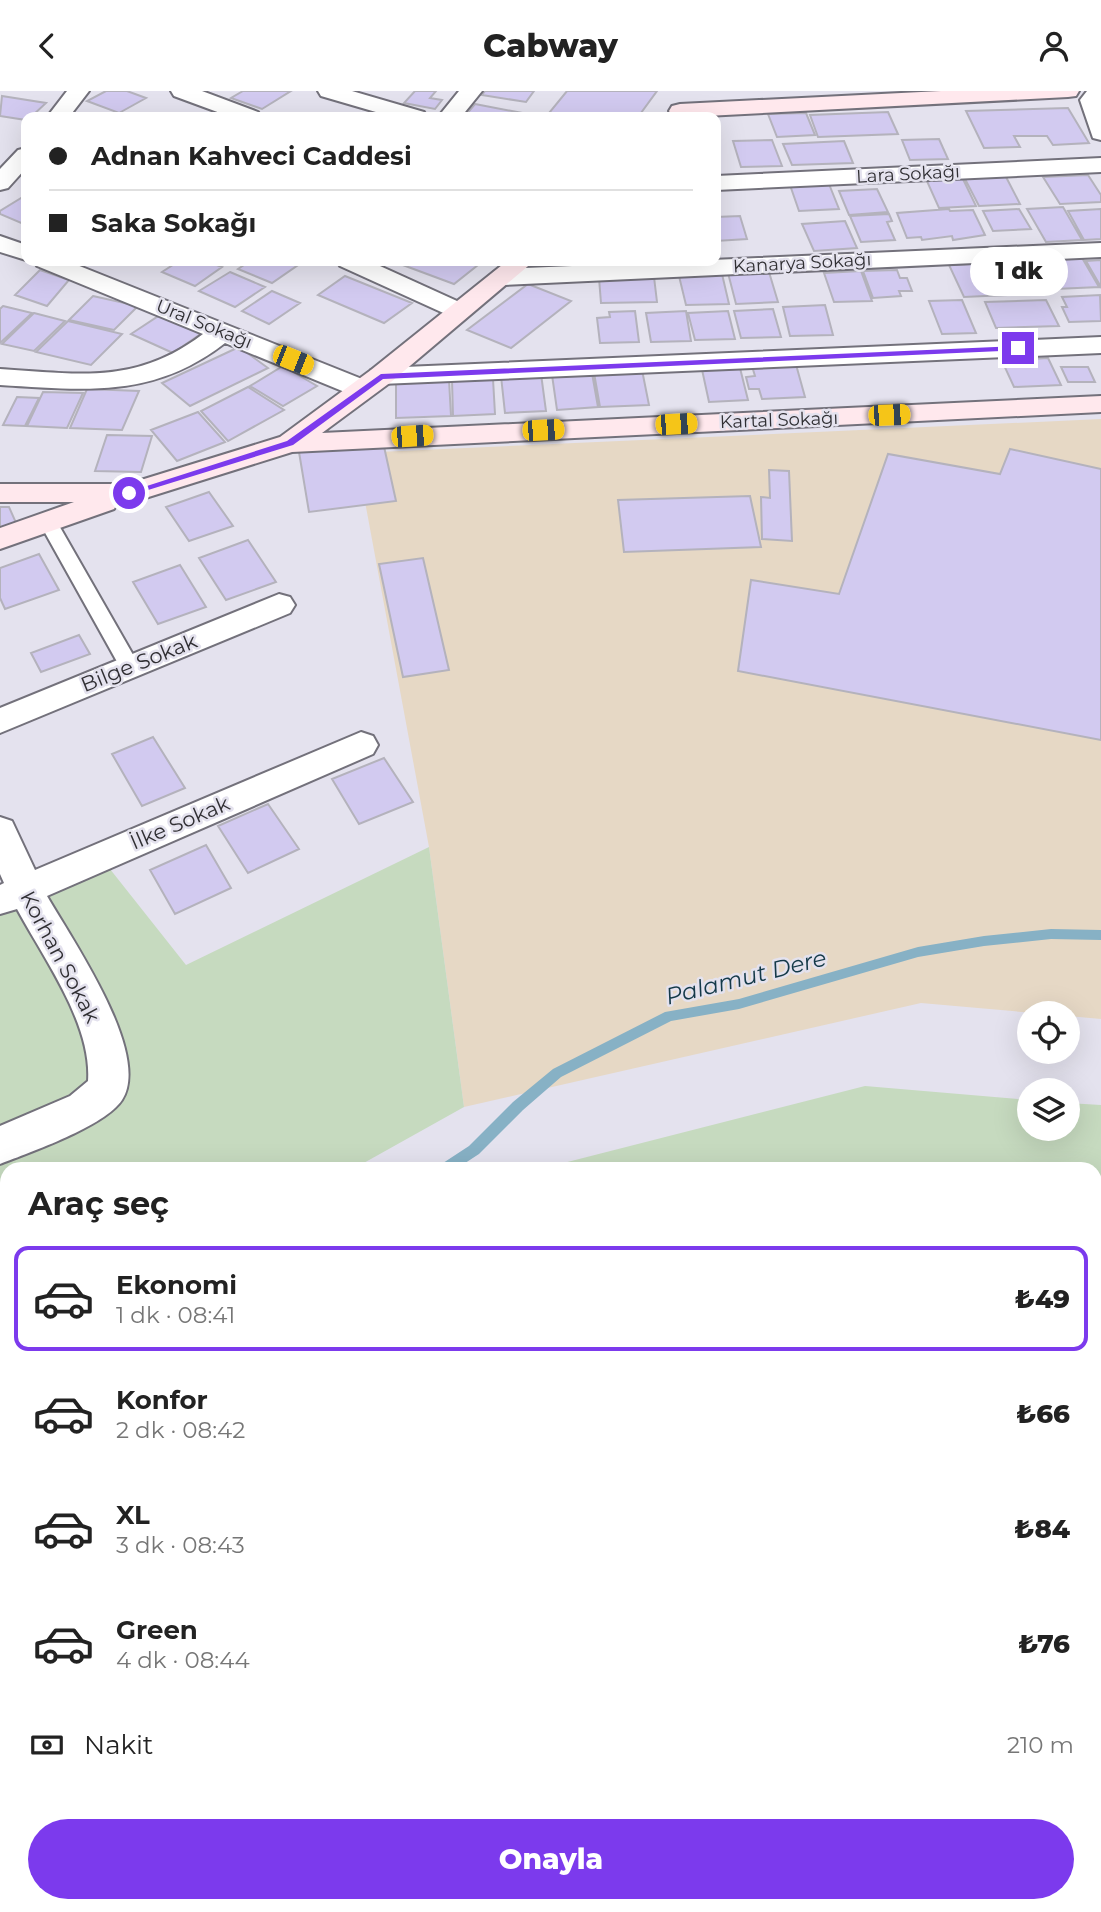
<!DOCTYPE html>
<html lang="tr">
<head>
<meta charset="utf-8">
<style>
  body { margin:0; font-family:Montserrat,sans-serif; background:#f2f2f2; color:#222; height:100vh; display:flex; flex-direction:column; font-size:26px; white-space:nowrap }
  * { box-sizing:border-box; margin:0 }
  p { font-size:23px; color:#767676 }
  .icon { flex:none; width:38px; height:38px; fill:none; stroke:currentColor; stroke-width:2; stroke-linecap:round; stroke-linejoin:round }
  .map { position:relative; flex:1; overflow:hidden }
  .sheet { position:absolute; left:0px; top:1071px; width:1102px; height:751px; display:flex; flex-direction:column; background:#fff; border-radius:21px 21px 0 0; box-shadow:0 7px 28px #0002 }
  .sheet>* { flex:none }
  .guide { position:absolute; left:21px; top:21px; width:700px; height:154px; border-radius:14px; box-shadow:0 7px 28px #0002; display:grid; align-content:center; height:154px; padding:0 28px; background:#fff }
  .buttons { position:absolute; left:1017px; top:910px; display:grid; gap:14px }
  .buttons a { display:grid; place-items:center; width:63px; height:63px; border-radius:50%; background:#fff; box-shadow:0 7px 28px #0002; font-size:35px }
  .end { position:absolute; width:32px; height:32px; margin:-16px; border:9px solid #7c3aed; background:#fff; box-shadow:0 0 0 4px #fff }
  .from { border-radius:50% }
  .bubble { position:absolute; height:49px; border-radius:24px; background:#fff; box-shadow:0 7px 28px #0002; font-size:23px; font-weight:800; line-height:49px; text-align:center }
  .car { position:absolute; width:21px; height:42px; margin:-21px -10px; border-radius:9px; box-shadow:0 0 5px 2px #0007; background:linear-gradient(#f5c518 24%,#345 0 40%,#f5c518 0 76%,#345 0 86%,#f5c518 0) }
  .guide b { display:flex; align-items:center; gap:24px; height:66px; font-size:26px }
  .guide b+b { border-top:2px solid #e0e0e0 }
  .guide i { width:18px; height:18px; background:#222 }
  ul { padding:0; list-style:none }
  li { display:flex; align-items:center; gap:21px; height:105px; margin:0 14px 10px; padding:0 14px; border:4px solid transparent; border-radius:14px }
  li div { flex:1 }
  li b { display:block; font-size:26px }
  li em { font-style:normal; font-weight:800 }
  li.active { border-color:#7c3aed }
  li>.icon { width:63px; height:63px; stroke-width:1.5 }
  h2 { padding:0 28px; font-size:32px; line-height:84px }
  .pay { display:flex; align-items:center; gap:18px; height:77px; padding:0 28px; font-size:26px }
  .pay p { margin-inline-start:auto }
  .action { display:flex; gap:14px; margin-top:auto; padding:14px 28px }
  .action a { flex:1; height:80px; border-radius:42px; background:#7c3aed; color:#fff; font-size:28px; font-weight:800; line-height:80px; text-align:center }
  header { display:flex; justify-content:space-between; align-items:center; height:91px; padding:0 28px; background:#fff; font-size:32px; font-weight:800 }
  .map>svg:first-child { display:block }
</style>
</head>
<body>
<header><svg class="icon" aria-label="back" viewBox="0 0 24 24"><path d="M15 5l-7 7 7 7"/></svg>Cabway<svg class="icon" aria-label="person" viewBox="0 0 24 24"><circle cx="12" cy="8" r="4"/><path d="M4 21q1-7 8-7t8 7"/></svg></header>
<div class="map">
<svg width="1101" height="1821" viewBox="0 0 1101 1821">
  <rect width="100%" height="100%" fill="#e4e2ee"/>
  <path fill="#e6d8c5" d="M1101,328V928L1068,925V922H1034L921,912L464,1016L429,756L356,362Z"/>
  <path fill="#c6dabf" d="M429,756L464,1016L353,1078H7V1272L0,1276V819L106,773L186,874Z
    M865,995L1029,1009V1038H1068V1012L1101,1014V1821H0V1340L7,1336V1815H1096V1078H540Z"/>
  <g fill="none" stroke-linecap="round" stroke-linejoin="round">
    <path fill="#87b1c5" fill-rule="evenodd" d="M1051,838L1101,839V849L1051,848L984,855L918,866L739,918L671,930L561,986L523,1019L479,1063L456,1078H438L440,1074L469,1055L513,1011L553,978L665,921L739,908L918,856L984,845Z
      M7,1294V1309L0,1312V1297Z"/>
  </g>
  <path fill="#d2caf0" stroke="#b4b2bc" stroke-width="2" d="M106,0H127L146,7L119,22L87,10Z
    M243,0H291L262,18L231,7Z
    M415,0H436L430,7L442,9L435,18L404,12Z
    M485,0H534L526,11L482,4Z
    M567,0H657L638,26H571L549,22Z
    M2,5L46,12L31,26H26V29L0,25Z
    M475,13L522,22L518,26H464Z
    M1068,17L1089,52L1053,54L1047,45H1014L1020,56L984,57L966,20Z
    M888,21L898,43L818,46L810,24Z
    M806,22L815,44L777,46L768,23Z
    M939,48L948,68L910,69L902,49Z
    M772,49L782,75L741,76L733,50Z
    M844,50L853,72L792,74L783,53Z
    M1005,84L1020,113L979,115L964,86Z
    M1088,84L1101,104V111L1060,113L1043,86Z
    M962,86L976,115L939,117L926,88Z
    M829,93L839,118L799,120L790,94Z
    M877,98L888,121L849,124L839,100Z
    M26,104V134L0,123V120Z
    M1063,116L1082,149L1046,151L1027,118Z
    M949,118L950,120L973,119L985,144L953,149L952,145L922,149L921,146L907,147L897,122Z
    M1019,118L1031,138L993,140L983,120Z
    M1101,118V148L1084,149L1068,120Z
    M889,123L892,130L887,131L895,149L861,151L850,125Z
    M740,125L747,148L716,150V126Z
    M845,130L857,157L814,160L802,133Z
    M1081,165L1099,196L1055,198L1038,167Z
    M1101,169V196L1086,170Z
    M179,170H206L222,176L195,195L162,181Z
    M250,170H295L301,172L272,192L238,178Z
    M392,170H483L454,193Z
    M1038,170L1052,198L1009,200L995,173Z
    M990,172L1006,204L964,206L949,174Z
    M40,179L69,189L47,215L15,204Z
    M897,179L900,187H907L912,200H899L901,205L873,207L863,180Z
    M861,180L872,210L834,211L824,182Z
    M230,181L265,196L235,216L199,200Z
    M769,181L778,211L736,213L728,182Z
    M722,183L729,213L686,214L679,185Z
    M345,185L412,212L384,232L318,204Z
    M654,186L657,211L601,212L599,187Z
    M528,193L571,210L511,257L467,239Z
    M272,200L300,212L269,233L242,220Z
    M1100,204L1101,230L1069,231L1062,216H1067L1062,206Z
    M93,205L138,215L114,239L69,229Z
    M962,209L976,242L942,243L929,210Z
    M1046,209L1059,235L996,237L985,211Z
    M825,214L833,244L790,245L783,216Z
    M3,215L32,222L0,252V218Z
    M773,218L781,246L741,247L734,220Z
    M635,220L639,251L600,252L597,227L610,226L609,221Z
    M686,220L691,250L651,251L646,222Z
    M728,220L735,248L695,249L688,222Z
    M34,222L65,230L34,260L2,253Z
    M160,224L202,242L173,262L131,243Z
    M68,230L122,243L91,274L36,261Z
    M239,256L268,277L190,315L162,292Z
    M1048,267L1061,294L1014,296L1002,270Z
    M795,270L805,306L762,308L759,298H749L746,286L755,285L751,272Z
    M739,273L748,309L709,311L701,274Z
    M283,275L317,295L283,315L250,295Z
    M1061,276H1088L1095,291H1068Z
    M642,279L649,314L600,316L594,282Z
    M592,282L598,316L557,319L552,284Z
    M541,283L546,320L505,322L501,285Z
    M493,288L495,323L453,325L452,289Z
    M449,289L451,325L396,327V292Z
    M248,296L284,319L228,350L201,320Z
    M87,298L139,300L122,339L70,337Z
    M43,301L83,302L67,337L27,335Z
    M17,306L39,307L25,335L3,334Z
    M198,321L225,351L177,370L151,339Z
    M107,344L152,345L141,381L95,380Z
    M383,351L396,410L309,421L299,361Z
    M1010,358L1101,378V649L738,580L751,489L839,503L888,363L1000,383Z
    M769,379L789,380L792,450L762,448L761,406L770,407Z
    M209,401L233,435L189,450L166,416Z
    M750,405L761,456L624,461L618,409Z
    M0,416H9L17,434L0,439Z
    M248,449L276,491L226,509L199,467Z
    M39,463L59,499L5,518L0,507V477Z
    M423,467L449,579L403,586L379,473Z
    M180,474L206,516L158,533L133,491Z
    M79,544L90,563L41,581L31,562Z
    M153,646L185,697L142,715L112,663Z
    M384,667L413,711L359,733L332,688Z
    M268,713L299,758L248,782L218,735Z
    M206,754L231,797L175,823L150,779Z"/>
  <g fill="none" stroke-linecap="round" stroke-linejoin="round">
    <defs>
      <path id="lane" d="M48,425L55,427L57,431L140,576L137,581L130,583L123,581L120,576L39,431L41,427Z"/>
      <path id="street" d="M67,0H89L69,26H47Z
        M171,0H202L258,21L261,26H231L174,5Z
        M318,0H352L424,21L427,26H393L321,5Z
        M459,0H482L461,26H438Z
        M1087,0H1101V49L1093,47L1080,9Z
        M26,57V77L8,97L0,99V78L18,59Z
        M1101,67V81L716,99V85Z
        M0,145L26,154V169L0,161Z
        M1101,152V166L503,194L494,191L490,186L494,181L503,178Z
        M34,170H67L372,292L376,298L372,304L362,306L352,304L225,252C153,308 86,299 0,294V278C79,283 136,294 203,243L37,175Z
        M337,170H369L468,215L472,220L468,225L459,228L450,225L340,175Z
        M1101,246V262L381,293L371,291L368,285L371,279L381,277Z
        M279,503L290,506L295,514L290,522L0,642V617Z
        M361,641L373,645L378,654L373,663L47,805C71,847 152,963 122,1009C105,1035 31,1061 0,1073V1035L70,1005L88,990C92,933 44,868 17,818L0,823V794L4,792L0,783V726L12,730L35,779Z"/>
      <path id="secondary" d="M941,0H1079L1076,5L1068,6L687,26L672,25L669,20L672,15L680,13Z
        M507,170H534L391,291L322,342L1101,305V321L292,361L139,409L118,411L114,418L0,458V437L74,411H0V393H128L280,346L371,279Z"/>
    </defs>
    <use href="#lane" stroke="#73717b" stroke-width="4"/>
    <use href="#street" stroke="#73717b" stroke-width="4"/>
    <use href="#secondary" stroke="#73717b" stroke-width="4"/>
    <use href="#lane" fill="#fff" fill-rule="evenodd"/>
    <use href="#street" fill="#fff" fill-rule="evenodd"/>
    <use href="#secondary" fill="#ffe8ed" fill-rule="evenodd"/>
  </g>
  <path fill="#7c3aed" d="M1018,255L1021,259L383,288L293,354L132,404L125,402L287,350L381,283Z"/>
  <g text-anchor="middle" stroke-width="5" stroke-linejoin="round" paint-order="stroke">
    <g font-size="18" fill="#302f33" stroke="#e4e2ee">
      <text transform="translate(908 83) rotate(-3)" y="6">Lara Sokağı</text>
      <text transform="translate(802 172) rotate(-3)" y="6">Kanarya Sokağı</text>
      <text transform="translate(204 233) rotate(22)" y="6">Ural Sokağı</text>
      <text transform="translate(779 329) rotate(-2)" y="6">Kartal Sokağı</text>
    </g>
    <g font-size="21" fill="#302f33" stroke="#e4e2ee">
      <text transform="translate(139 572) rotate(-22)" y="7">Bilge Sokak</text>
      <text transform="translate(180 732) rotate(-23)" y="7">İlke Sokak</text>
      <text transform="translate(60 866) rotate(62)" y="7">Korhan Sokak</text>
    </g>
    <g font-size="23" font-style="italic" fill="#143948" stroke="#e4e2ee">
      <text transform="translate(746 886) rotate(-14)" y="8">Palamut Dere</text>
    </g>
  </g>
</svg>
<div class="buttons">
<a><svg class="icon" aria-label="locate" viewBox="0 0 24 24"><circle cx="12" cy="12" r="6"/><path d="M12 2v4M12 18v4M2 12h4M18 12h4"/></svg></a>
<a><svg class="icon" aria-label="layers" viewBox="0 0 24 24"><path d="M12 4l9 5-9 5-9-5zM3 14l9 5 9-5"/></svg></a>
</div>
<i class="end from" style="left:129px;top:402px"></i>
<i class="end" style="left:1018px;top:257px"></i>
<div class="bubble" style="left:970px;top:156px;width:98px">1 dk</div>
<i class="car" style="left:293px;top:269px;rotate:112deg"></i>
<i class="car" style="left:889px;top:324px;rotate:88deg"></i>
<i class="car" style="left:676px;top:333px;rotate:87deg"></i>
<i class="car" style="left:543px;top:339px;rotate:87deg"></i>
<i class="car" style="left:412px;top:345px;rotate:86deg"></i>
<div class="guide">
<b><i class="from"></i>Adnan Kahveci Caddesi</b>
<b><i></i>Saka Sokağı</b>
</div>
<section class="sheet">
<h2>Araç seç</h2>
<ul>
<li class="active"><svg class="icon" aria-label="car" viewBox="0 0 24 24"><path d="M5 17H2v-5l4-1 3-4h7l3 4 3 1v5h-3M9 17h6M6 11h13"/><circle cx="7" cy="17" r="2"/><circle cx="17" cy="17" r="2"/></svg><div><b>Ekonomi</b><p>1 dk · 08:41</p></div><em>₺49</em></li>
<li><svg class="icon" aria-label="car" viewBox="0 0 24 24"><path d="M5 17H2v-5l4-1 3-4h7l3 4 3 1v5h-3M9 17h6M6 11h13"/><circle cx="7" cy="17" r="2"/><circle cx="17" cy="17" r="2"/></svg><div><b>Konfor</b><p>2 dk · 08:42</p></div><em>₺66</em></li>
<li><svg class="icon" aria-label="car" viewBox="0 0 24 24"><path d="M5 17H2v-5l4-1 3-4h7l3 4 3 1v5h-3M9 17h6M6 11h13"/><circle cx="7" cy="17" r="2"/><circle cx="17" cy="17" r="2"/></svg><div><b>XL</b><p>3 dk · 08:43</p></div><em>₺84</em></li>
<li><svg class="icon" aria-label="car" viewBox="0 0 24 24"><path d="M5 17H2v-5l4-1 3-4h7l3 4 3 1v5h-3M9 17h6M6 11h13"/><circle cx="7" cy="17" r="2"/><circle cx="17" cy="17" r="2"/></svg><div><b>Green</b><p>4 dk · 08:44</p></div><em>₺76</em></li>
</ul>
<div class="pay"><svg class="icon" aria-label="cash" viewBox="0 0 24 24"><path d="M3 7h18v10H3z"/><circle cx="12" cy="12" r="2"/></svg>Nakit<p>210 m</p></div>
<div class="action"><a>Onayla</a></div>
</section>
</div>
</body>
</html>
